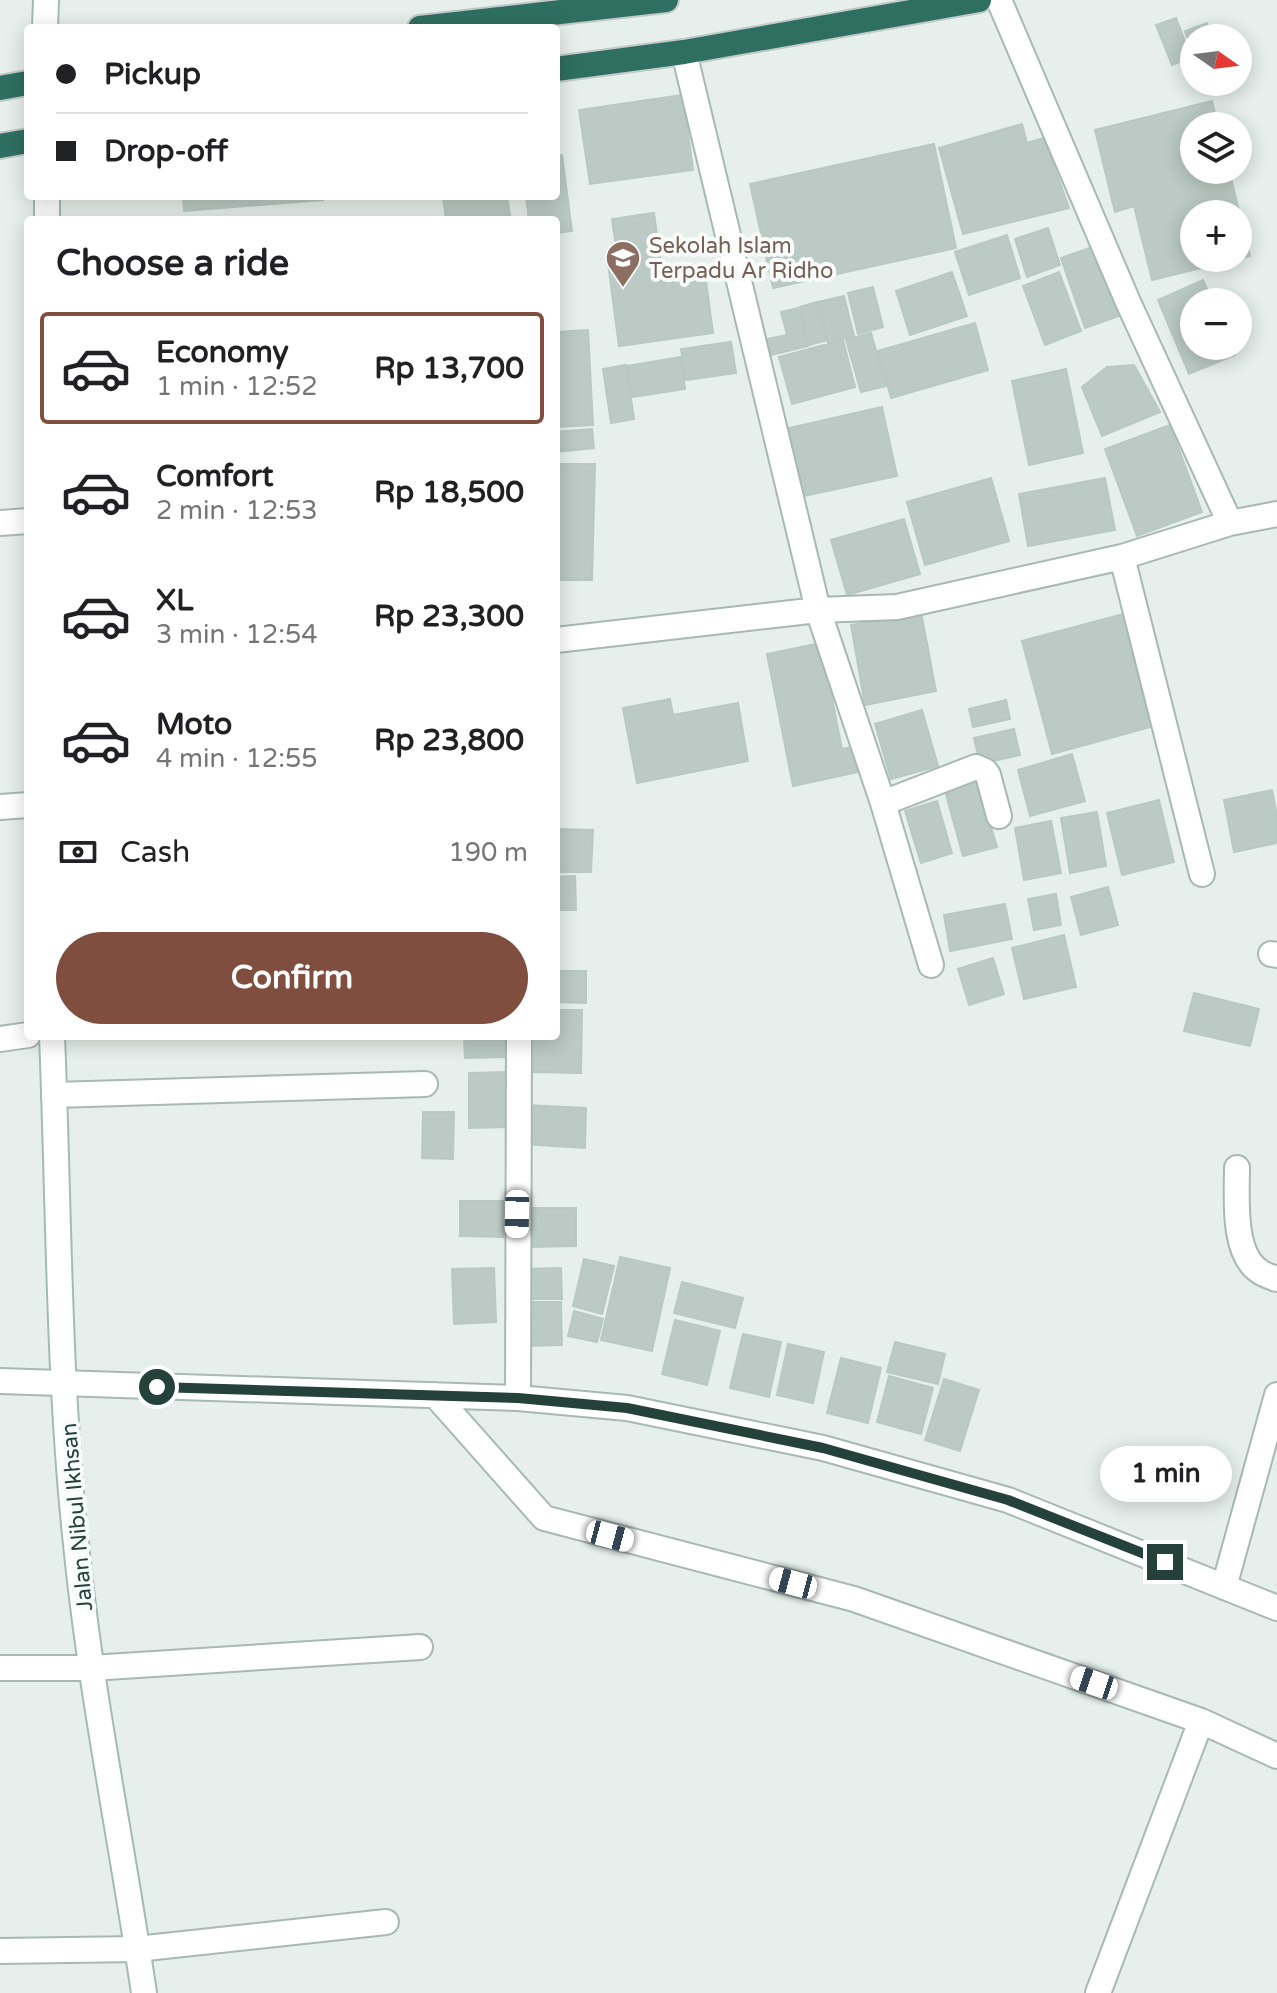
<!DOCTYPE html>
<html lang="en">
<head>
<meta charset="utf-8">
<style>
  body { margin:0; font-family:"Varela Round",sans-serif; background:#f2f2f2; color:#202124; height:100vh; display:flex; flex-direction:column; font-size:30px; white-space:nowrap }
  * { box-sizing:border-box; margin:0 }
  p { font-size:26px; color:#757577 }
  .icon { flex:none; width:44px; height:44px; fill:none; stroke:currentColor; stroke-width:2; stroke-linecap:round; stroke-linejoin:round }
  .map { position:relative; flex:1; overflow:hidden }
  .panel { position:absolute; left:24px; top:216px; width:536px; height:824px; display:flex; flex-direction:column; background:#fff; border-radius:8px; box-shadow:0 4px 20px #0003 }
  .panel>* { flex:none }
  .top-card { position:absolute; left:24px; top:24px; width:536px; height:176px; border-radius:8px; box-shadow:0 4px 20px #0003; display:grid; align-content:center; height:176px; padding:0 32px; background:#fff }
  .needle { width:52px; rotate:104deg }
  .tools { position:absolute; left:1180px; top:24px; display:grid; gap:16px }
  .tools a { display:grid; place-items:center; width:72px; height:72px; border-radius:50%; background:#fff; box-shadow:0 4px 20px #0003; font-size:40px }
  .end { position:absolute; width:36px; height:36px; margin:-18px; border:10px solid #24423a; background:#fff; box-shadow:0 0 0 4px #fff }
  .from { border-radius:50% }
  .bubble { position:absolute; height:56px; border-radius:28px; background:#fff; box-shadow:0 4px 20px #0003; font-size:26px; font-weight:700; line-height:56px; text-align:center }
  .car { position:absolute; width:24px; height:48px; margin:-24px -12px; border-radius:10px; box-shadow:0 0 6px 2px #0007; background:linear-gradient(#fff 24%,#345 0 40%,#fff 0 76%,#345 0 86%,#fff 0) }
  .top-card b { display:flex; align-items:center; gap:28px; height:76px; font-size:30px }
  .top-card b+b { border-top:2px solid #e0e0e0 }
  .top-card i { width:20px; height:20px; background:#202124 }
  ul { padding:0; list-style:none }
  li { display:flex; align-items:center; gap:24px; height:112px; margin:0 16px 12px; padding:0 16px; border:4px solid transparent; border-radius:8px }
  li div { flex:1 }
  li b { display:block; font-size:30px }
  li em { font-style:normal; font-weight:700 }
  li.selected { border-color:#7f4e3f }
  li>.icon { width:72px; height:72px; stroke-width:1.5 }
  h2 { padding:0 32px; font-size:36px; line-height:96px }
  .pay { display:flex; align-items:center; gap:20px; height:88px; padding:0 32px; font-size:30px }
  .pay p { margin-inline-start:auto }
  .primary-button { display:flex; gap:16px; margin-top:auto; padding:16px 32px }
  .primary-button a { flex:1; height:92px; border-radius:48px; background:#7f4e3f; color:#fff; font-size:32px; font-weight:700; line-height:92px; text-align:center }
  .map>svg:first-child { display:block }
</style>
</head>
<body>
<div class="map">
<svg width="1277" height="1993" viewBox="0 0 1277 1993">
  <rect width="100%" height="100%" fill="#e6efeb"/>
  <path fill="#bbcac4" stroke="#b8c9c2" stroke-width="2" fill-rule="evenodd" d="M1176,18L1191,57L1172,65L1156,25Z
    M1207,23L1212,38H1194V57L1185,31Z
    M683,95L693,170L590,184L579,110Z
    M1212,101L1218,126H1194V170H1229L1250,256L1152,280L1134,206L1115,212L1095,130ZM1194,214H1238V258H1194Z
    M1022,124L1027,143L1044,138L1069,208L963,234L939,148Z
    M934,144L956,248L773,288L750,184Z
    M562,155L572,231L556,233V220H529L526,196H556V156Z
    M183,196H323V200L184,211Z
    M443,196H507L510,215L446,220Z
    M654,213L662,272L704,266L713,333L619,346L607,256L617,254L612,219Z
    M1048,228L1060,265L1027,277L1015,239Z
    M1007,235L1020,278L969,295L955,252Z
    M1095,246L1119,316L1085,328L1061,258Z
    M952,272L967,316L910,335L896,291Z
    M1059,272L1081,331L1045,345L1023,286Z
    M1203,280L1213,302H1194V346H1231L1235,355L1189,374L1158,300Z
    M873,287L883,327L858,334L848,293Z
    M844,296L854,336L828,343L818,302Z
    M817,302L827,340L809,345L800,307Z
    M798,308L808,346L771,355L767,339L787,335L781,312Z
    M975,323L988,370L891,398L878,351Z
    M588,330L593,425L556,427V332Z
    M871,333L886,386L861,392L846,340Z
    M843,340L855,387L792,404L779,357Z
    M731,342L736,373L686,380L681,349Z
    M681,357L685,389L632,397L627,366Z
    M626,365L634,419L611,423L603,369Z
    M1134,365L1160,412L1102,436L1082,387L1107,367Z
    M1066,369L1083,453L1029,465L1012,381Z
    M882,407L897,476L799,497L785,429Z
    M1170,425L1202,512L1137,536L1105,449Z
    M592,429L594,448L556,452V432Z
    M556,464H595L592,580H556Z
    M991,478L1009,541L925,565L907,502Z
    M1105,478L1115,530L1028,546L1019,494Z
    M904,519L920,574L847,595L831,540Z
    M921,612L936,691L865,705L851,625Z
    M1131,612L1161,724L1052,754L1022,641Z
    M821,643L842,749L852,747L858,772L793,786L767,654Z
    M670,699L673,715L738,703L748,761L637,783L623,708Z
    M1006,700L1010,719L973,727L969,709Z
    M922,710L938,766L891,779L875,724Z
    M1014,729L1020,755L980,764L974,738Z
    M1072,754L1085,801L1030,816L1018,770Z
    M978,782L997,847L963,856L945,791Z
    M1272,790L1277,816V843L1234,852L1224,800Z
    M1159,800L1174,862L1122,875L1107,813Z
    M937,801L952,853L921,863L905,811Z
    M1097,812L1106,866L1070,873L1061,818Z
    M1051,821L1061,873L1024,880L1015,828Z
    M556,829L593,830L591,872H556Z
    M575,876L576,910H556V877Z
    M1108,887L1118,925L1081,935L1071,897Z
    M1056,894L1061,925L1034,930L1028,899Z
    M1005,904L1012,939L950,951L944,915Z
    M1064,935L1076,987L1024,999L1012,948Z
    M993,958L1004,994L969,1005L958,969Z
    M556,971H586V1003L556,1002Z
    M1194,993L1259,1009L1250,1046L1184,1031Z
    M556,1010H582L581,1073L527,1072L528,1036H556Z
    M464,1036H507L508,1057L465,1058Z
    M510,1072V1127L469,1128V1073Z
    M525,1105L586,1108L585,1148L523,1144Z
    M423,1112H454L453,1159L422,1158Z
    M460,1201H503V1237L460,1236Z
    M529,1208H576V1246L530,1247Z
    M620,1257L670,1268L652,1351L601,1340Z
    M584,1259L614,1266L602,1314L573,1306Z
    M494,1268L496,1322L454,1324L452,1269Z
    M561,1268L562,1299H525L524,1269Z
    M682,1282L743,1298L735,1328L674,1313Z
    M525,1302H561L562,1345L525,1346Z
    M574,1311L603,1319L597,1342L568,1336Z
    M675,1320L720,1331L707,1385L662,1374Z
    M743,1334L781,1342L769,1397L730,1388Z
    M895,1342L945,1354L938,1384L887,1372Z
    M788,1344L824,1352L813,1403L777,1395Z
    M841,1358L881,1368L868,1423L827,1413Z
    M889,1376L933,1388L921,1434L877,1422Z
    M944,1379L979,1390L960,1451L925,1440Z"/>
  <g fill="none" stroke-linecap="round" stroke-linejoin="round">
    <defs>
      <path id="street" d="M999,0L1128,302L1230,523
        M684,52L818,610L897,607L1122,557L1230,523L1277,514
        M0,523L28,521
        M1122,557L1202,874
        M556,640L818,610L883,803L931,965
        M883,803L976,767L985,771L988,775L999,816
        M0,807L28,805
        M1271,954L1277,955
        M0,1039L28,1035
        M54,1095L425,1084
        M1237,1168C1237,1197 1232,1253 1259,1271C1264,1275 1271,1277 1277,1279
        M0,1381L518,1398L627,1408L823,1448L1008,1500L1277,1608
        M435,1395L544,1518L854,1599L1201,1721L1277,1756
        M518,1398L519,1036
        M1224,1587L1277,1395
        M0,1668H91L420,1647
        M0,1951L137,1949L386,1922
        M1098,1993L1201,1721"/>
      <path id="secondary" d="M45,28L46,0
        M47,220V196
        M52,1036C59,1205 58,1376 76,1544C91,1695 122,1843 144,1993"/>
      <path id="highway" d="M420,28L666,0
        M556,69L684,52L979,0
        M0,88L28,83
        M0,146L28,141"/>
    </defs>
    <use href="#street" stroke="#a8b8b2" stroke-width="28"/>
    <use href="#secondary" stroke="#a4bbb3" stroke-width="28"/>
    <use href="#highway" stroke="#c2cac8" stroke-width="28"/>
    <use href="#street" stroke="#fff" stroke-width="24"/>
    <use href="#secondary" stroke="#fff" stroke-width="24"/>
    <use href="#highway" stroke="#2f6f62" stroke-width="24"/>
  </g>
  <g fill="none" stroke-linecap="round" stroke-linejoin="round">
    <path stroke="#24423a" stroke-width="10" d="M157,1387L518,1398L627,1408L823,1448L1008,1500L1165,1562"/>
  </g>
  <defs>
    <symbol id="school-pin" viewBox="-11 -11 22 30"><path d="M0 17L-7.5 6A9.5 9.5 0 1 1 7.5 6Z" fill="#8d6e63" stroke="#f7fbf9"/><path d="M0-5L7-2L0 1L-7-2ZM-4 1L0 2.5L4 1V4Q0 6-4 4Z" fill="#fff"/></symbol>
  </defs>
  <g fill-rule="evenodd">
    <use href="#school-pin" x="603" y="238" width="40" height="54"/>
  </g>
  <g text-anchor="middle" stroke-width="8" stroke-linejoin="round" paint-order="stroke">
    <g font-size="22" fill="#785e54" stroke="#f7fbf9" text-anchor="start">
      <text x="649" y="253">Sekolah Islam<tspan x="649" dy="25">Terpadu Ar Ridho</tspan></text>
    </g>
    <g font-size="22" fill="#24423a" stroke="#f7fbf9">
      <text transform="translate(76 1517) rotate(-95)" y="8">Jalan Nibul Ikhsan</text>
    </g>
  </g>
</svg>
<div class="tools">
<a><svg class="needle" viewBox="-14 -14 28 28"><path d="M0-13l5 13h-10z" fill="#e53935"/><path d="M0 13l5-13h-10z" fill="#757577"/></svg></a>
<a><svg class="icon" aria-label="layers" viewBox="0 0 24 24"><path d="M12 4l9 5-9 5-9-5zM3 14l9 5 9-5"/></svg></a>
<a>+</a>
<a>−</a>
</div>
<i class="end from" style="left:157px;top:1387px"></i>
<i class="end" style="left:1165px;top:1562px"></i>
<div class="bubble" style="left:1100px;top:1446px;width:132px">1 min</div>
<i class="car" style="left:517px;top:1214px;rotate:181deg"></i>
<i class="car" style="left:610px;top:1536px;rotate:105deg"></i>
<i class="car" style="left:793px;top:1583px;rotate:285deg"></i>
<i class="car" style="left:1094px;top:1683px;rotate:289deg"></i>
<div class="top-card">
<b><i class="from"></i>Pickup</b>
<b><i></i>Drop-off</b>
</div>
<section class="panel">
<h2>Choose a ride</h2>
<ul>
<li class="selected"><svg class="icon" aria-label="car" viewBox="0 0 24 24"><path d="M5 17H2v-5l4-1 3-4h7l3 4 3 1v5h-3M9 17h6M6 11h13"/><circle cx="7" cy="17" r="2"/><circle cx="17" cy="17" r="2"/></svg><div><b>Economy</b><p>1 min · 12:52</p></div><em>Rp 13,700</em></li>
<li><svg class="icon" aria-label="car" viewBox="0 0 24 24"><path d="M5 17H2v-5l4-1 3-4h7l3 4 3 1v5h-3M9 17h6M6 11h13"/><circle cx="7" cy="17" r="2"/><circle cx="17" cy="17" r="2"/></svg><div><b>Comfort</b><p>2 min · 12:53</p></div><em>Rp 18,500</em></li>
<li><svg class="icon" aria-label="car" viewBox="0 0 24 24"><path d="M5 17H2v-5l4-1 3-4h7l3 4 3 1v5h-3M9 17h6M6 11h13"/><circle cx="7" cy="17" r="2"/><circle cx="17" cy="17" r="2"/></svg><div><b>XL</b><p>3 min · 12:54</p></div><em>Rp 23,300</em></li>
<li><svg class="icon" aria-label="car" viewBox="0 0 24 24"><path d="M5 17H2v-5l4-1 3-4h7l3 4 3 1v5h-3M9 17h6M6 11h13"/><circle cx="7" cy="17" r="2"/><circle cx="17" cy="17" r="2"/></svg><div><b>Moto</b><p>4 min · 12:55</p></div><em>Rp 23,800</em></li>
</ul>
<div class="pay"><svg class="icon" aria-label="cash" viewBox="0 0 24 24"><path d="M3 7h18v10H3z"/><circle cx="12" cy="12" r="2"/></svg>Cash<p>190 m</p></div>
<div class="primary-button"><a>Confirm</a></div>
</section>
</div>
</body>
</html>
